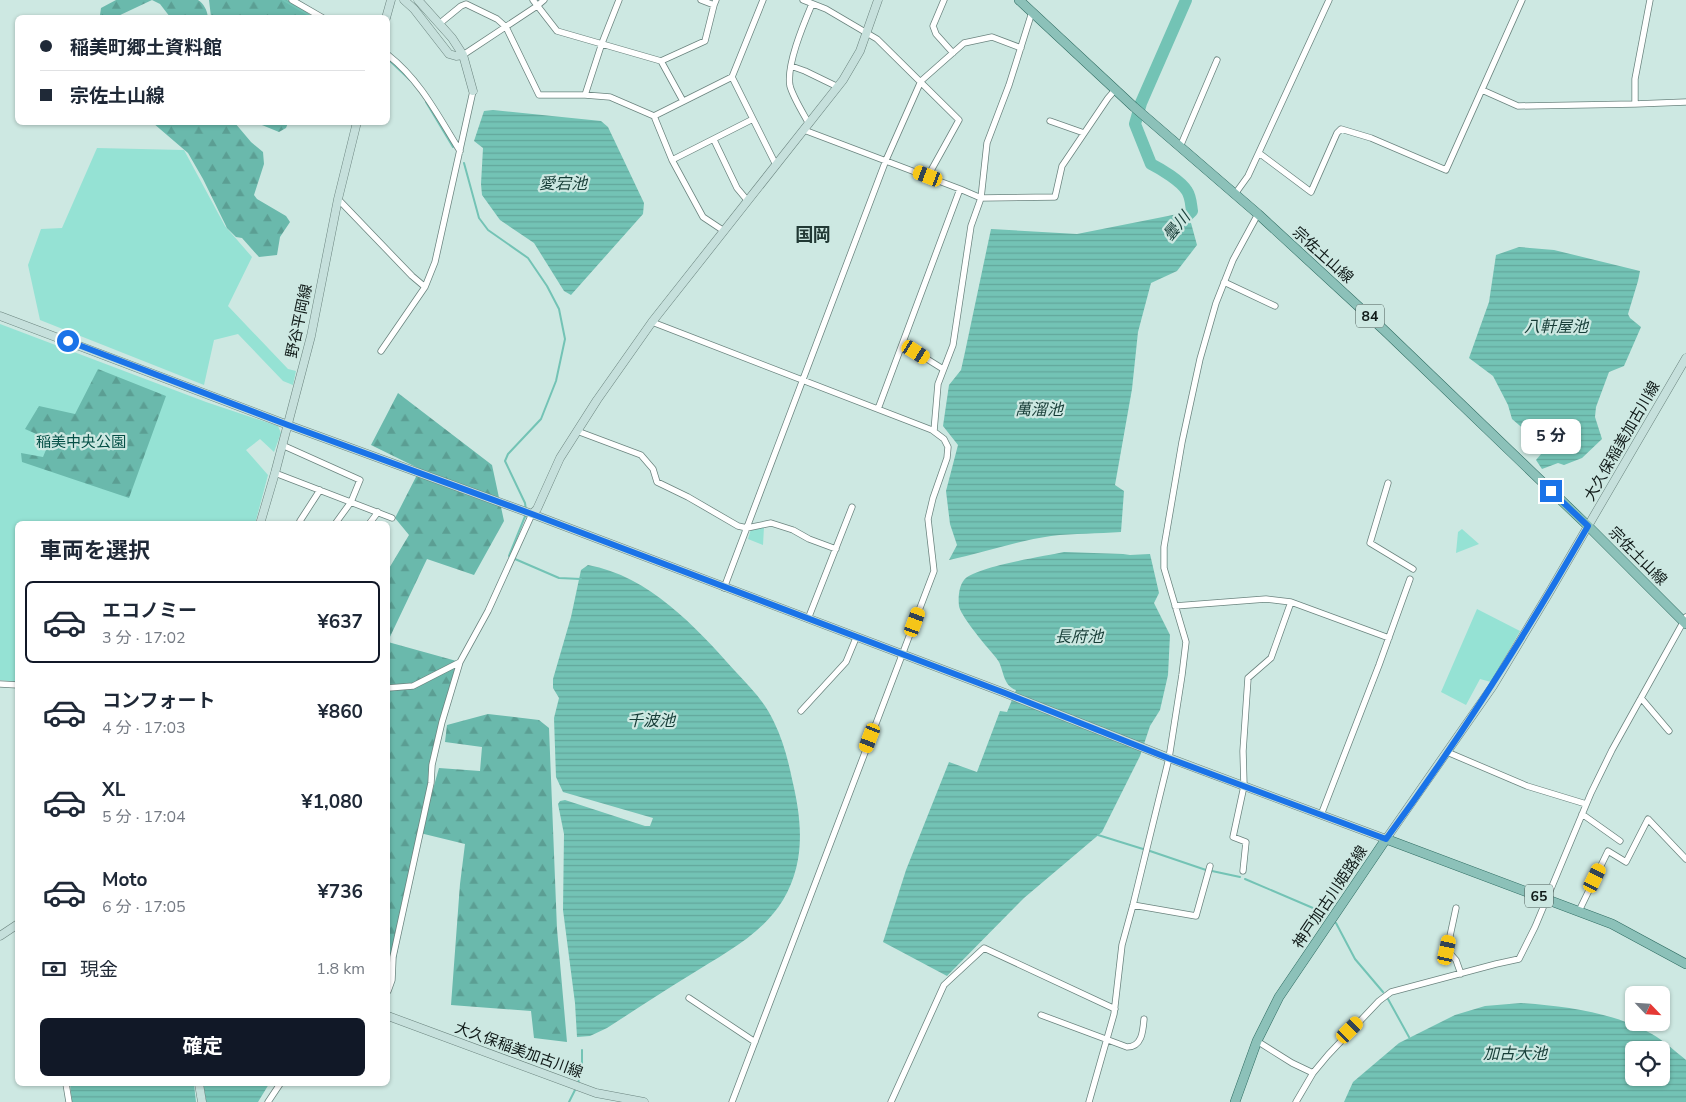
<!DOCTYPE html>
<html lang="ja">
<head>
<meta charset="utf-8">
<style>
  body { margin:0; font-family:"Nunito Sans","Noto Sans JP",sans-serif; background:#f6f6f7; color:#1f2937; height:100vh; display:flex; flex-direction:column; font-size:19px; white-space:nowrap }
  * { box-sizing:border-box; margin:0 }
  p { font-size:16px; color:#747a83 }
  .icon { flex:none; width:28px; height:28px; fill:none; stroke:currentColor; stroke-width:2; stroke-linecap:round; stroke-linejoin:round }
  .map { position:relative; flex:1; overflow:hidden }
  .side { position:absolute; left:15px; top:521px; width:375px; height:565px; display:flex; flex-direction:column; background:#fff; border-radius:8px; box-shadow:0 1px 4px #0004 }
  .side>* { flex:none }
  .top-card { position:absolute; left:15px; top:15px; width:375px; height:110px; border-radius:8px; box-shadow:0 1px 4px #0004; display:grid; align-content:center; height:110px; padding:0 25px; background:#fff }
  .needle { width:32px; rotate:115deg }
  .buttons { position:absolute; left:1625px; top:986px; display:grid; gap:10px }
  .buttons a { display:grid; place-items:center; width:45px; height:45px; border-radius:8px; background:#fff; box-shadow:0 1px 4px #0004; font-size:25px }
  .end { position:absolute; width:22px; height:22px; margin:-11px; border:6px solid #1a73e8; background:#fff; box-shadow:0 0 0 2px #fff }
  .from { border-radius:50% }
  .bubble { position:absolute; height:35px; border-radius:8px; background:#fff; box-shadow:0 1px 4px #0004; font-size:16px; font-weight:700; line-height:35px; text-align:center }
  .car { position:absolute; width:15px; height:30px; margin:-15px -8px; border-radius:6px; box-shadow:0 0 4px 1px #0007; background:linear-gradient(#f5c518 24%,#345 0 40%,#f5c518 0 76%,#345 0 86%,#f5c518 0) }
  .top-card b { display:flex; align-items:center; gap:18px; height:48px; font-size:19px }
  .top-card b+b { border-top:1px solid #e0e1e3 }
  .top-card i { width:12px; height:12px; background:#1f2937 }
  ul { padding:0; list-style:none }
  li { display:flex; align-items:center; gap:15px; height:82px; margin:0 10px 8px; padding:0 15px; border:2px solid transparent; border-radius:8px }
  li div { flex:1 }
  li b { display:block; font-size:19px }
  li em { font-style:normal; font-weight:700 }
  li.current { border-color:#111827 }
  li>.icon { width:45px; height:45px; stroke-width:1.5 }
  h2 { padding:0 25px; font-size:22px; line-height:60px }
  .pay { display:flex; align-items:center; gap:12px; height:55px; padding:0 25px; font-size:19px }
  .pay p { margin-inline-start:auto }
  .button { display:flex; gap:10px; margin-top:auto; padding:10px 25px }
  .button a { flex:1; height:58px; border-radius:8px; background:#111827; color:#fff; font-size:20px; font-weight:700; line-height:58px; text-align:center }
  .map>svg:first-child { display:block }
</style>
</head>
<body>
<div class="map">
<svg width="1686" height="1102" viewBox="0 0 1686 1102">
  <defs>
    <pattern id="forest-firs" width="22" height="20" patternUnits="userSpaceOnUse" patternTransform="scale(1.25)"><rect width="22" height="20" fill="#6ab9ac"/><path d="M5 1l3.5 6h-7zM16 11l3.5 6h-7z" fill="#5b9e93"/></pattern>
    <pattern id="water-rules" width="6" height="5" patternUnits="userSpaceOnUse" patternTransform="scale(1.25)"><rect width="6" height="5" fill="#73c3b5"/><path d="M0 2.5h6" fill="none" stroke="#62a79b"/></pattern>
  </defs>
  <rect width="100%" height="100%" fill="#cde8e2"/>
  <path fill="#95e2d4" d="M97,148L184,150L225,226L252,257L228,306L288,369L296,371L293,385L283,381L238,334L214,340L204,385L40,320L28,265L41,229L62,228Z
    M0,324L206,402L278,426L281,433L274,452L260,439L246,450L268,475L255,524H18L17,682L0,680Z
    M764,527L763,545L748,539L751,529Z
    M1462,529L1479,544L1456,553L1458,532Z
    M1477,609L1520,631L1491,682L1480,679L1466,705L1441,692Z"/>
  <path fill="url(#forest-firs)" d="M116,0H198C204,4 207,10 208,17H170L160,4L152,0L116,17H103L100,15L101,8Z
    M209,0H287L299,5L312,17H211Z
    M153,123H235L251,142L263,152L264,164L254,195L257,199L286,216L290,222L280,237L277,255L259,257L242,238L236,237L227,228L203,179L188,153Z
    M257,123H288L286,128L279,132Z
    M98,369L166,396L129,498L22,462L21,453L43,457L50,440L25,429L39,406L75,414Z
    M398,393L492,465L504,521L474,575L427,559L388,641V570L409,535L395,518L420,469L371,445Z
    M388,642L460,662L439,735L422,828L439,768L480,771L482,747L445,742L447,725L488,714L539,720L549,728L557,929L567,1042L534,1038L531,1011L451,1005L460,884L465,844L420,833L392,980L388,977Z"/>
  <path fill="url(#water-rules)" fill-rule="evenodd" d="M493,110L601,121L608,127L644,203L643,214L571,295L564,291L534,243L500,220L482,195L481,184L483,148L474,141L484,111Z
    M1188,212L1197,245L1177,271L1151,283L1138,332L1132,389L1115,485L1124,491L1121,532C1098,534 1074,533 1051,536C1016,541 983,553 949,560L957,545L950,524L946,491L958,445L943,426L949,385L961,370L965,352L991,229L1077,234Z
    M1519,247L1554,250L1640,271L1638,281L1628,314L1630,318L1641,327L1624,366L1609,372L1596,407L1595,417L1602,439L1582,458L1564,465L1558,463L1542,469L1536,460L1546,448L1512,419L1508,405L1493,376L1469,358L1489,302L1496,255Z
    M1064,552L1123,554L1130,555L1150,554L1159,593L1154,603L1170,635L1168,675L1160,710L1150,726L1140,756L1102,832L1024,898L947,976L883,942L906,870L949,762L977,772L1000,711L1007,712L1016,690C1004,686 1004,673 999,662C996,657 991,652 987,647C981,640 960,614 959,606C958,598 959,586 964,580C974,567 1045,556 1064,552Z
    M588,565C649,576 696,627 735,671C750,687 765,702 774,722C783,740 788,760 792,779C802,821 806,861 783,900C762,935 723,954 690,975C662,992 635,1010 607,1028L590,1036L577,1037L575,1003L563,910L564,834L558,804L560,801L565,800L645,826H650L653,818L563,792L556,777L554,718L559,698L553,688V679L571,617L581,570Z
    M1521,1003C1565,1006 1613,1012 1652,1034C1664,1041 1675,1051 1686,1060V1102H1344L1353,1082L1399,1043L1455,1015L1485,1006ZM1634,1050H1661V1078H1634Z
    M70,1084H194L196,1102H72Z
    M203,1084H269L258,1102H206Z"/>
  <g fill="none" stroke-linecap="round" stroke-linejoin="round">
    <path stroke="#73c3b5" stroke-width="2" d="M283,0L314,18
      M388,59L410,80
      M426,102L453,147
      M464,163L479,218L488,230L528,258L547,286L559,309L565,339L556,381L541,419L508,454L505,461L525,503L526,510
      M509,556L526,514
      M515,559L559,578L581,579
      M1098,835L1143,849
      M1150,851L1206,870
      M1212,871L1240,877
      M1245,879L1327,914
      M1336,923L1355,959L1383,992
      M1388,999L1409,1037
      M578,1084L582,1067V1050
      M569,1102L576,1088"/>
    <path stroke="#73c3b5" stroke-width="12" d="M1177,226L1192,211C1191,205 1191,197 1187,191C1181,181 1161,169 1151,164L1135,124L1141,103L1186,0"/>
    <defs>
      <path id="street" d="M292,0L323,18
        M533,0L557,31L661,61L705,41L714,5
        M701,0L714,5L716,0
        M803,0L826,9L877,39L959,120L928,176
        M944,0L933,26L936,34L953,53
        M439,24L461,6L466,4L497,19L506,27L539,95H585L610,97L654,116L672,160L703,217L724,231
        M388,55C421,81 438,116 460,151
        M463,55L537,6L544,0
        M661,61L683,101
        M791,66L805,71L838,87
        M732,77L776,165
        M1482,90L1518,106L1635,104V79L1650,0
        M585,95L602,43L619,0
        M1635,104L1686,102
        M654,116L732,77L763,0
        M1050,121L1084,133
        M809,124C803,113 793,97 790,86C786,65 804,23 812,4
        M804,130L960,189L981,198L1055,197L1062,166L1108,98L1115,90
        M714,140L737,188L747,200
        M1180,147L1217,60
        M1259,153L1311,192L1337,133L1341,129L1371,138L1446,170L1522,0
        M672,160L753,119
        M1235,194L1248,176L1329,0
        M338,199L412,276L425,287L435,262L473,91
        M1224,282L1275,306
        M652,322L932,430L944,439L948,447L947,458L933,498L928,519L934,571L732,1102
        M903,344L943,369
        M381,351L425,287
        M878,409L960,189
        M577,431L641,455L653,469L657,482L688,497L738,526L747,528L771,523L793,530L809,539L836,549
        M934,431L938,384L953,345L971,226L981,198L987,143L1009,85L1032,12
        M282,445L360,480L351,502L335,524
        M275,473L392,518
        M1388,483L1370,543L1413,569
        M300,521L320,490
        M369,524L378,512
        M724,588L886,160L921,81L964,43L992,37L1021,48
        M1175,606L1266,599L1291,602L1389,638
        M808,619L852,507
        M0,684L18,685
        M388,688L413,686L460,662
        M1641,698L1669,731
        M801,711L846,662L856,638
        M1447,752L1527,786L1586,804
        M1582,814L1620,841
        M1321,815L1379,665L1410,579
        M1243,871L1246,842L1233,837L1244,786L1243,751L1248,678L1271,658L1291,602
        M1133,905L1196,916L1210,866
        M1456,908L1447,950L1456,960L1461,974
        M1579,911L1608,851L1626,862L1648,819L1686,859
        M388,991L392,980L393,957L431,783L432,765L442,722L460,662L488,611L532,514
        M689,998L755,1042
        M1041,1015L1127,1047C1142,1047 1143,1031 1144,1019
        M1257,1041L1292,1063L1313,1073
        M66,1084L69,1102
        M268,1102L280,1084
        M891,1102L944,985L984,948L1115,1009
        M1089,1102L1114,1014L1122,945L1133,905L1169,758L1182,675L1186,642L1164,568V547L1182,442L1200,359L1216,303L1233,260L1258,214
        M1296,1102L1313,1073L1328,1055L1379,1001L1391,992L1496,964L1519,959L1535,927L1591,793L1612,750L1686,617"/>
      <path id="secondary" d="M404,0L414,9L449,54L456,56L463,55
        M418,0L452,38L463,55L473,91
        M386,18L391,0
        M0,316L288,425L532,514L1005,693L1169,758L1386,839L1493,686L1549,593L1686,358
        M532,514L537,509L560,458L597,400L652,322L843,80L860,51L878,0
        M260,524L275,473L311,336L338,199L357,122
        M0,936L18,924
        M388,1016L596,1093L644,1102
        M199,1084L202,1102"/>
      <path id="primary" d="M1019,0L1134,107L1258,214L1384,330L1588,526L1686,624
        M1235,1102L1257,1041L1279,997L1386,839L1612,924L1686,964"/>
    </defs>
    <use href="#street" stroke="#6b847f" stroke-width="7"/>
    <use href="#secondary" stroke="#6b847f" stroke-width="9"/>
    <use href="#primary" stroke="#2f6c62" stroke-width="10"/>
    <use href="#street" stroke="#fff" stroke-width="5.5"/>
    <use href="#secondary" stroke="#c6e0dc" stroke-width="8"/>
    <use href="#primary" stroke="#8cc1b9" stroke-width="9"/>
  </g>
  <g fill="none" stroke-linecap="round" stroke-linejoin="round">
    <path stroke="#1a73e8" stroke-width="6" d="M68,341L288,425L532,514L1005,693L1168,758L1386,839C1460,739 1526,634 1588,526L1551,491"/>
  </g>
  <g text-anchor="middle" stroke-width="4.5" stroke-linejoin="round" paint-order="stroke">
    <g fill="#cde8e2" stroke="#495855" stroke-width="1">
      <rect x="1356" y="304.5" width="28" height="23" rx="4"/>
      <rect x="1525" y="884.5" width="28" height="23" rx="4"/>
    </g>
    <g font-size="14" font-weight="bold" fill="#101a18">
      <text x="1370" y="321">84</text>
      <text x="1539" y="901">65</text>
    </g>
    <g font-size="15" fill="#101a18" stroke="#cde8e2">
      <text transform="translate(1323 255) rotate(42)" y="5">宗佐土山線</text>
      <text transform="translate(299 321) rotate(-78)" y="5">野谷平岡線</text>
      <text transform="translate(1622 441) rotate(-60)" y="5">大久保稲美加古川線</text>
      <text transform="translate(1638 556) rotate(45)" y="5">宗佐土山線</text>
      <text transform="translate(1330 897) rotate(-56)" y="5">神戸加古川姫路線</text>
      <text transform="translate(519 1050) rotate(20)" y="5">大久保稲美加古川線</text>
    </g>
    <g font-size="15" fill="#054f46" stroke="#cde8e2">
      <text x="81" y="447">稲美中央公園</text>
    </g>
    <g font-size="16" font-style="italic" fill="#173d37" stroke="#cde8e2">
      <text x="563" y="189">愛宕池</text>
      <text transform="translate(1176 226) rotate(-50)" y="6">曇川</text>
      <text x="1556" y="332">八軒屋池</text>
      <text x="1039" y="415">萬溜池</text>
      <text x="1079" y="642">長府池</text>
      <text x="651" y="726">千波池</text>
      <text x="1515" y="1059">加古大池</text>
    </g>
    <g font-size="18" font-weight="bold" fill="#213834" stroke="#cde8e2">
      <text x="813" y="241">国岡</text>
    </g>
  </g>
</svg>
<div class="buttons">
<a><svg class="needle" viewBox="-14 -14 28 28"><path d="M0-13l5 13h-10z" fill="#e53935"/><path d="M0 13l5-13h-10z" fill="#747a83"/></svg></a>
<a><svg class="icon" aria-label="locate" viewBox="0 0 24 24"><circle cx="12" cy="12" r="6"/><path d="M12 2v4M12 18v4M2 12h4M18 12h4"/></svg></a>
</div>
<i class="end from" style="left:68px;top:341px"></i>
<i class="end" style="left:1551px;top:491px"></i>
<div class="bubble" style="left:1521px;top:419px;width:60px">5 分</div>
<i class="car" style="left:928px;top:176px;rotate:291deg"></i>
<i class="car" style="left:916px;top:352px;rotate:122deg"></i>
<i class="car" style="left:915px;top:622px;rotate:20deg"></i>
<i class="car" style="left:870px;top:738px;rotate:201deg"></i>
<i class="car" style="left:1595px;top:878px;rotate:26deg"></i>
<i class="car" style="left:1447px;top:950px;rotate:12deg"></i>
<i class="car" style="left:1350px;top:1030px;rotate:45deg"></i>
<div class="top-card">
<b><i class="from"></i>稲美町郷土資料館</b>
<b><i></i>宗佐土山線</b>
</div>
<section class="side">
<h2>車両を選択</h2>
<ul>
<li class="current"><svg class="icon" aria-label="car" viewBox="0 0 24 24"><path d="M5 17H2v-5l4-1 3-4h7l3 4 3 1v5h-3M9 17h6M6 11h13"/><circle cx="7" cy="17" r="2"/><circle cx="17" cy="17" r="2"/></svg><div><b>エコノミー</b><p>3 分 · 17:02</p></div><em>¥637</em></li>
<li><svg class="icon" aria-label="car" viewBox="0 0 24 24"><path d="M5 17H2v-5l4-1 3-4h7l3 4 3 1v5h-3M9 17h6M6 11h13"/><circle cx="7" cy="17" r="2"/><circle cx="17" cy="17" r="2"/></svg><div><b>コンフォート</b><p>4 分 · 17:03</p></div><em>¥860</em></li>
<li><svg class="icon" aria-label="car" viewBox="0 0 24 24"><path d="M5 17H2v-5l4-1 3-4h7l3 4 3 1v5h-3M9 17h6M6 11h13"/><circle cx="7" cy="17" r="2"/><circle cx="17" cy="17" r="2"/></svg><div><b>XL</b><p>5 分 · 17:04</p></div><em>¥1,080</em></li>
<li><svg class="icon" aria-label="car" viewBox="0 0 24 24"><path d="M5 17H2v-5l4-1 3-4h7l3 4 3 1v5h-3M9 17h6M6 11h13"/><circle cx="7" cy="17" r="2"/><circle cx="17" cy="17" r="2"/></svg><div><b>Moto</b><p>6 分 · 17:05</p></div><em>¥736</em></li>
</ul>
<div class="pay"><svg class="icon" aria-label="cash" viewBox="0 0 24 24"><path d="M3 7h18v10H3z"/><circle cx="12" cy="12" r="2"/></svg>現金<p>1.8 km</p></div>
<div class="button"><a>確定</a></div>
</section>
</div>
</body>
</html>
